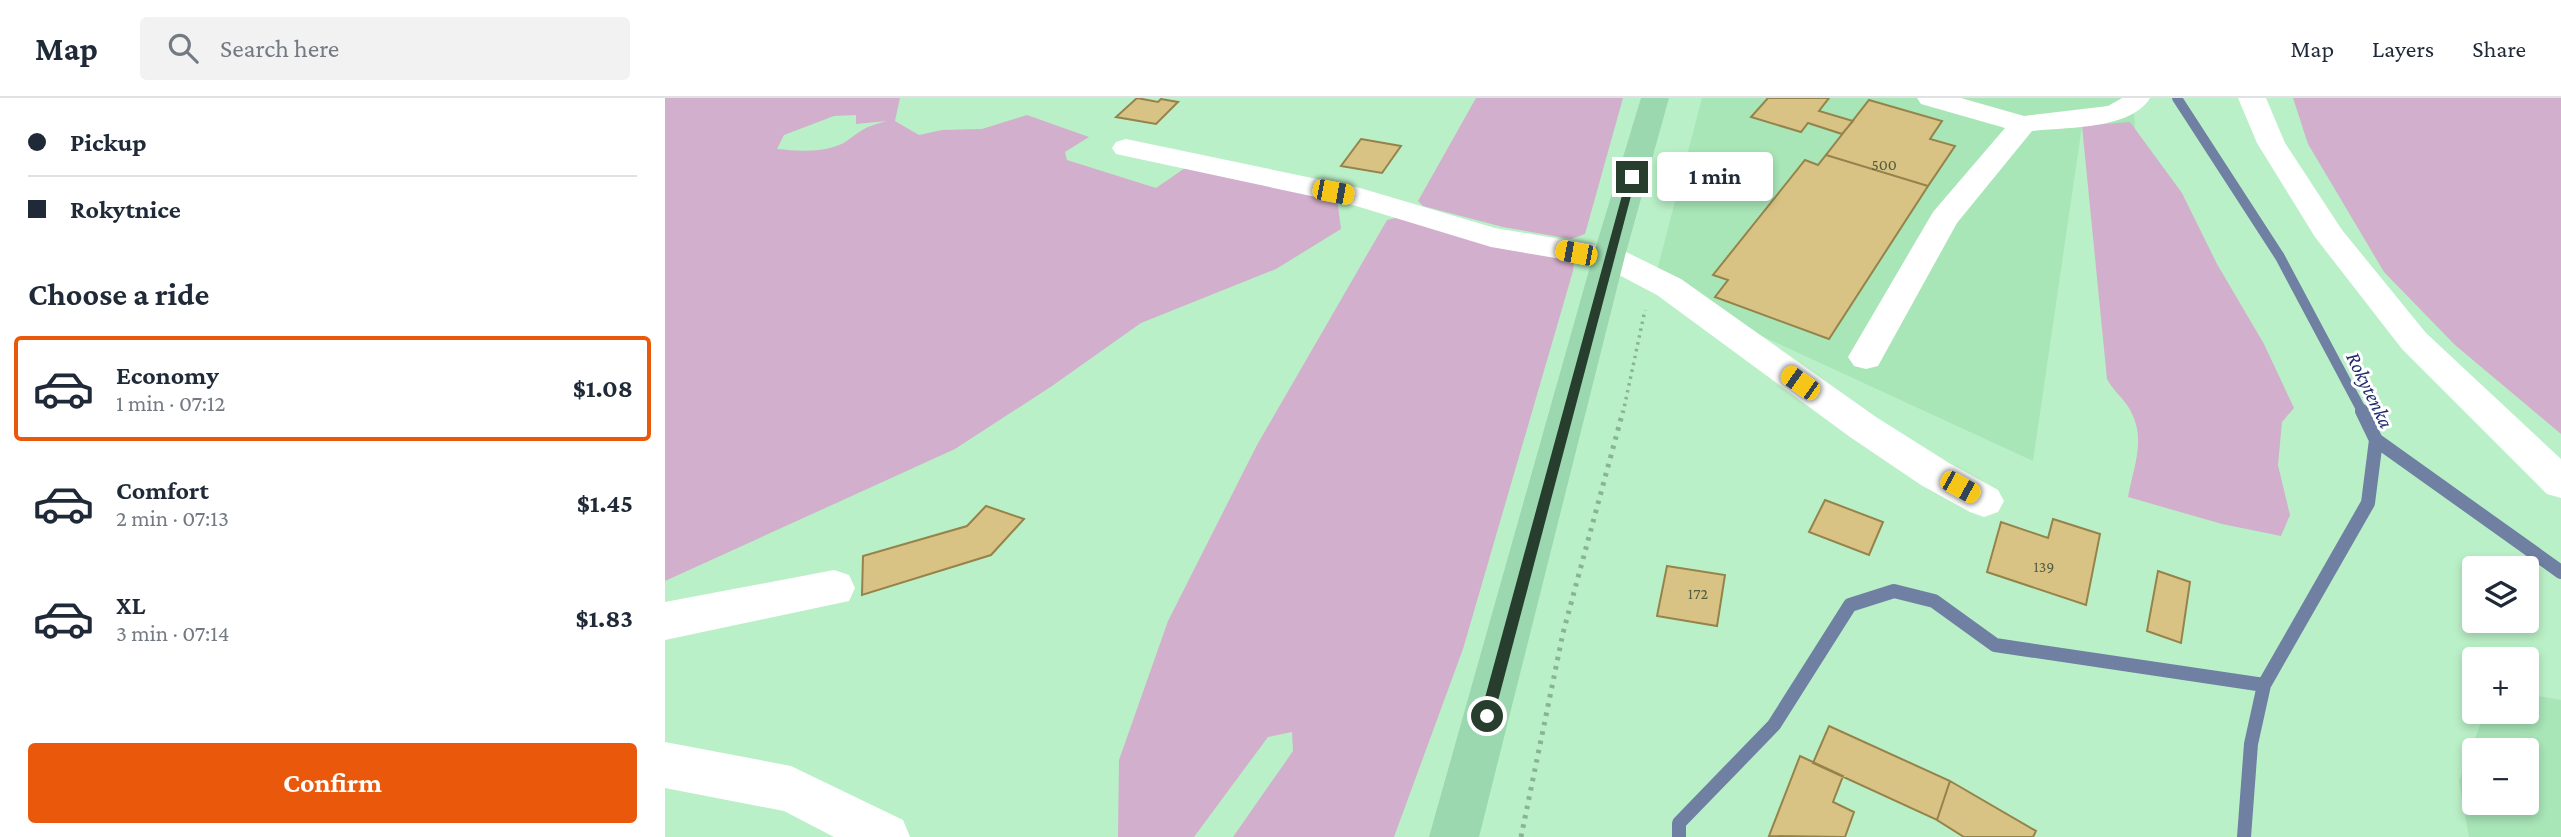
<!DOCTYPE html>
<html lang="en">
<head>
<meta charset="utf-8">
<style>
  body { margin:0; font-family:"Crimson Pro",serif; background:#f2f2f3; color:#1f2937; height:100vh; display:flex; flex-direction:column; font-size:26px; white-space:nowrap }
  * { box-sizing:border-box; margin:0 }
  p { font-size:23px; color:#747a83 }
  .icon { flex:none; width:38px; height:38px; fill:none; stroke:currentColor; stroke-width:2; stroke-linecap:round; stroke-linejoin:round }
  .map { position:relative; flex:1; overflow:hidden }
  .side { display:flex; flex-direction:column; background:#fff; width:665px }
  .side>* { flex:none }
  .banner { display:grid; align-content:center; height:154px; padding:0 28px; background:#fff }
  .tools { position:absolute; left:1797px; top:458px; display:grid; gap:14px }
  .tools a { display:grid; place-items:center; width:77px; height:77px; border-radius:7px; background:#fff; box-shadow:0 4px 10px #0003; font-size:35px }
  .end { position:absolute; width:32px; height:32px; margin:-16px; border:9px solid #273d2d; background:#fff; box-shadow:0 0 0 4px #fff }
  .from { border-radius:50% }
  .bubble { position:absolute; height:49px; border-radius:7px; background:#fff; box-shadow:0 4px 10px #0003; font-size:23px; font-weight:700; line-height:49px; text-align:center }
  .car { position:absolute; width:21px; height:42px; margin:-21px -10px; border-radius:9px; box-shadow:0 0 5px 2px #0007; background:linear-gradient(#f5c518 24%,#345 0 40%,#f5c518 0 76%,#345 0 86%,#f5c518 0) }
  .banner b { display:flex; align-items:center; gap:24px; height:66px; font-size:26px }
  .banner b+b { border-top:2px solid #e0e1e3 }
  .banner i { width:18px; height:18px; background:#1f2937 }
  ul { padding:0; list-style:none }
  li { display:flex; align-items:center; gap:21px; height:105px; margin:0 14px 10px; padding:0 14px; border:4px solid transparent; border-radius:7px }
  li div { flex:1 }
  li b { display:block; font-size:26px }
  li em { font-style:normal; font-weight:700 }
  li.on { border-color:#ea580c }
  li>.icon { width:63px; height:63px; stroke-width:1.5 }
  h2 { padding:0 28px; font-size:32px; line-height:84px }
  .cta { display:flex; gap:14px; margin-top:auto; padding:14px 28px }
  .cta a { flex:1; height:80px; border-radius:7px; background:#ea580c; color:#fff; font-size:28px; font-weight:700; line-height:80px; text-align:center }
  header { display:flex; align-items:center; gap:42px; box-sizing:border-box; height:98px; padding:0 35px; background:#fff; border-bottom:2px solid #e0e1e3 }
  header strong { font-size:33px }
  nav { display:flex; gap:38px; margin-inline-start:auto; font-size:24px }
  .search { width:490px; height:63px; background:#f2f2f3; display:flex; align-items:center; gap:18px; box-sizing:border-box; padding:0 24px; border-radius:7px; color:#747a83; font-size:26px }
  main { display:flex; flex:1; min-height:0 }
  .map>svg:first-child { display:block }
</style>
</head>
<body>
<header>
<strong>Map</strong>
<div class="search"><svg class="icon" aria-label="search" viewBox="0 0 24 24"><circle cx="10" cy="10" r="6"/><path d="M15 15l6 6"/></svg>Search here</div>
<nav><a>Map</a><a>Layers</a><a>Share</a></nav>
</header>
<main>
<section class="side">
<div class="banner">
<b><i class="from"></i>Pickup</b>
<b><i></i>Rokytnice</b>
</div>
<h2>Choose a ride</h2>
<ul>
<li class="on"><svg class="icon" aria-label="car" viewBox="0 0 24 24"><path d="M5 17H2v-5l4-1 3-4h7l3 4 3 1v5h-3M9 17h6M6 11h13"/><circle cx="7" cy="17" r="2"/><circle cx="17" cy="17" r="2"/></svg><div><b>Economy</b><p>1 min · 07:12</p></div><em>$1.08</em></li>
<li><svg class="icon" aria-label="car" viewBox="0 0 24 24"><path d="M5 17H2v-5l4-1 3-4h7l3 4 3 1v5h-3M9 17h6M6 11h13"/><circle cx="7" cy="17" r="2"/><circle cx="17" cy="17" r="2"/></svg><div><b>Comfort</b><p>2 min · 07:13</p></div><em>$1.45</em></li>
<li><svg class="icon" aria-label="car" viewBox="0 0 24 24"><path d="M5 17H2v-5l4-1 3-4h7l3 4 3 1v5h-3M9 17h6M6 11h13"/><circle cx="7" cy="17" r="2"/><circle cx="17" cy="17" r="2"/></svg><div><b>XL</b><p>3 min · 07:14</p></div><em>$1.83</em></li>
</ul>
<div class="cta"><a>Confirm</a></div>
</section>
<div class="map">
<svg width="1896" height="739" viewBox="0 0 1896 739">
  <rect width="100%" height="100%" fill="#baf0c7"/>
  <path fill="#a8e5b7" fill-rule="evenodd" d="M1037,0H1468L1470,30L1417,28L1368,363L988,188Z
    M1862,596L1896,602V739H1804L1794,683L1820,614H1862ZM1810,653H1862V705H1810Z"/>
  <path fill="#d2afcc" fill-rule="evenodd" d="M0,0H235L230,23L254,37L277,32L317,31L362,17L424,39L400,54L402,62L491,90L520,70L672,100L676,131L611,171L476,225L387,288L290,351L0,483ZM191,17V26L222,23C200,29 200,30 183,42C164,56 133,53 112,51L119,37L169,18Z
    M811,0H958L920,136L906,141L838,129L758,108L753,103Z
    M1628,0H1896V336L1790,247L1719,174L1643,46Z
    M1465,24L1517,95L1552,166L1599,246L1629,310L1617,324L1613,367L1625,417L1616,438L1557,426L1463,399C1469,366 1483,338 1462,307C1456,298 1447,291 1442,281L1417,28Z
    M731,120L909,161L908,173L798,551L729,739H568L628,653L627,634L603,639L529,739H453L454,662L503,523L592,347L722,122Z"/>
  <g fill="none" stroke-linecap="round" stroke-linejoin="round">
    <path stroke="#6f80a3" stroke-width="10" d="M1512,0L1615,159L1698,315"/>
    <path stroke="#6f80a3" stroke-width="14" d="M1711,342L1896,474
      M1014,739V725L1109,627L1185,507L1229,493L1269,503L1330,547L1599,587
      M1579,739L1586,646L1599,587L1703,405L1711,342L1697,313"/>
  </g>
  <path fill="#d8c384" stroke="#95834b" stroke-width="2" d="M472,0L493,4L496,1L513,4L491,26L451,19Z
    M1103,0H1164L1154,13L1188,23L1177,36L1143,25L1136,34L1086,19Z
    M1204,2L1277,23L1265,41L1290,48L1263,88L1161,57Z
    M696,41L736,48L717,75L676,68Z
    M1161,57L1263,88L1164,241L1050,199L1063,182L1048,177L1140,62L1153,67Z
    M1160,402L1218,424L1204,457L1144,434Z
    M321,408L359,421L326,457L197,497L198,458L302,428Z
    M1388,421L1435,436L1421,507L1322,474L1336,424L1383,440Z
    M1002,468L1060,477L1052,528L992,518Z
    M1493,473L1525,484L1516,545L1482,533Z
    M1164,628L1285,683L1272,722L1148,665Z
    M1135,658L1178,678L1168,704L1189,714L1180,739L1104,738Z
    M1285,683L1371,733L1368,739H1299L1272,722Z"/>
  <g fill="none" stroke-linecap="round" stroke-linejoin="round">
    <path stroke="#89b493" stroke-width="3.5" stroke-dasharray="2.5 4.5" stroke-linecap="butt" d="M958,315L980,212"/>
    <path stroke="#89b493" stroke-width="5" stroke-dasharray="3.5 6" stroke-linecap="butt" d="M856,739L898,535L958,313"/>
    <path fill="#fff" fill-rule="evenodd" d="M1252,0H1296L1359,18L1443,8L1457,0H1485C1466,32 1400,29 1367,33L1292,125L1213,268L1201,271L1189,268L1183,259L1268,114L1340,30L1256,6Z
      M1573,0H1601L1620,45L1677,132L1761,235L1896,361V400L1882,396L1737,251L1650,139L1592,45Z
      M461,41L695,90L830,130L955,151L1016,181L1211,319L1284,365L1333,392L1339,403L1333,414L1319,419L1305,414L1256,387L1185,339L992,197L937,168L826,149L688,107L451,56L447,50L451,44Z
      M169,472L184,477L190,490L184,503L0,542V504Z
      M0,644L126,668L238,722L245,739H169L119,713L0,690Z"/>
    <path fill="#9bd7af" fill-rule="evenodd" d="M976,0H1004L960,158L814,739H764L928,158Z"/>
  </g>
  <path fill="#273d2d" d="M967,76L971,79L829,618L822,624L815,618L962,79Z"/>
  <g text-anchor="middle" stroke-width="6" stroke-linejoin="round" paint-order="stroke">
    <g font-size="16" fill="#535e43">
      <text x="1219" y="72">500</text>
      <text x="1379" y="474">139</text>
      <text x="1033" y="501">172</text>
    </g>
    <g font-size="21" font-style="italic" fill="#232d6f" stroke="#fff">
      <text transform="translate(1705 292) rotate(64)" y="7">Rokytenka</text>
    </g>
  </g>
</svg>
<div class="tools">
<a><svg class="icon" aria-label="layers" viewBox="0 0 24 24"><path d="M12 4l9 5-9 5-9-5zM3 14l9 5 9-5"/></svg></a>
<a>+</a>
<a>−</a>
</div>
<i class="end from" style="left:822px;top:618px"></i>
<i class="end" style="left:967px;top:79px"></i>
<div class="bubble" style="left:992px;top:54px;width:116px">1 min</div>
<i class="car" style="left:668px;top:94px;rotate:101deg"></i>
<i class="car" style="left:911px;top:155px;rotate:281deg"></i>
<i class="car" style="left:1135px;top:285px;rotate:305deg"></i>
<i class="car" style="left:1295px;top:389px;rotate:119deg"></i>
</div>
</main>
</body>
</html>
